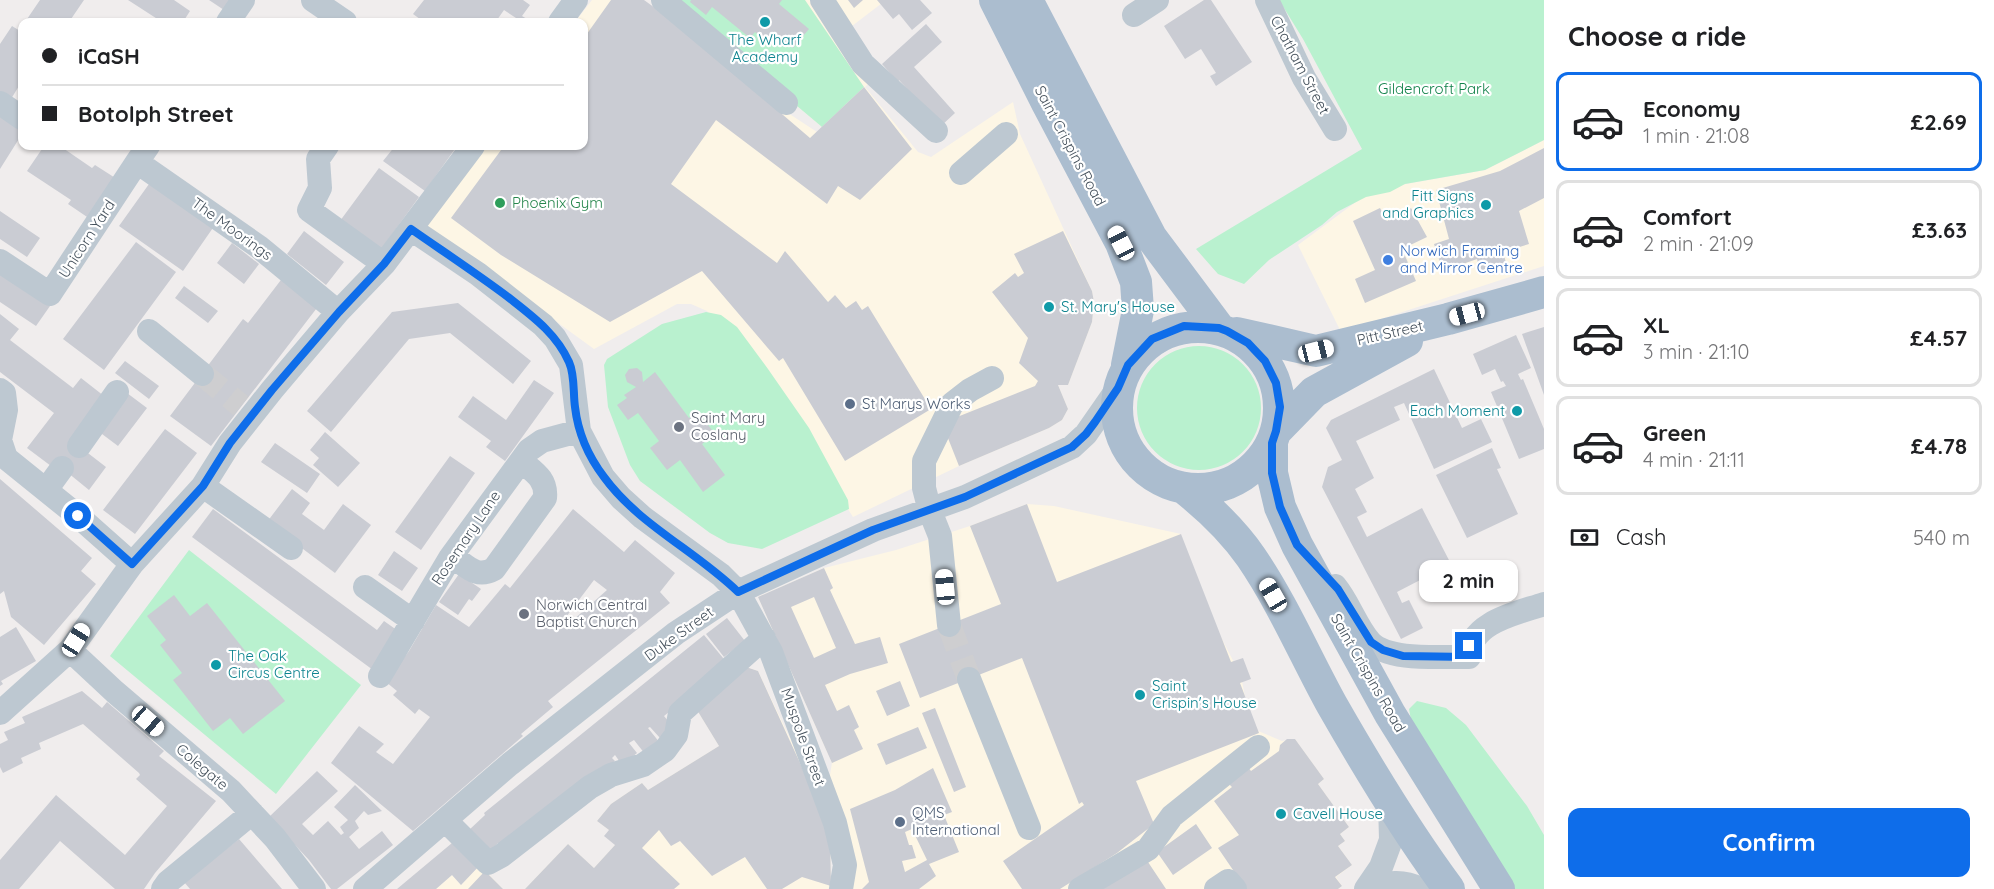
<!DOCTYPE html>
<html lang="en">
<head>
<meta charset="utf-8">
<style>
  body { margin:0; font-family:Quicksand,sans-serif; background:#f6f6f6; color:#202124; height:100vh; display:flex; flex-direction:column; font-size:22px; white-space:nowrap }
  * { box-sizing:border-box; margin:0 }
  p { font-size:20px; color:#757577 }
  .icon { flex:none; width:33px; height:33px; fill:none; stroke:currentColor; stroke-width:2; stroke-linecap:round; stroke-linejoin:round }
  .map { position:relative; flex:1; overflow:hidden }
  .panel { display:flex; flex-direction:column; background:#fff; width:450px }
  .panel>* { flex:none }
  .banner { position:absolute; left:18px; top:18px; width:570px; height:132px; border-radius:12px; box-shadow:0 2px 4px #0004; display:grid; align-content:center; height:132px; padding:0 24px; background:#fff }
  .end { position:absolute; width:27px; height:27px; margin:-14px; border:8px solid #0e6dea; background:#fff; box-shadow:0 0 0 3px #fff }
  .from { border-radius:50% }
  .bubble { position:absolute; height:42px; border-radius:12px; background:#fff; box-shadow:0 2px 4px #0004; font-size:20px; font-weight:700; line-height:42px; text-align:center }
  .car { position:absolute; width:18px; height:36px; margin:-18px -9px; border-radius:8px; box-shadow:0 0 4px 2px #0007; background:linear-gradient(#fff 24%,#345 0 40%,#fff 0 76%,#345 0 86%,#fff 0) }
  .banner b { display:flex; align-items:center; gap:21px; height:57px; font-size:22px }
  .banner b+b { border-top:2px solid #e0e0e0 }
  .banner i { width:15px; height:15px; background:#202124 }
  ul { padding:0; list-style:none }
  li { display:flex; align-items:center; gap:18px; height:99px; margin:0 12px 9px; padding:0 12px; border:3px solid #e0e0e0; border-radius:12px }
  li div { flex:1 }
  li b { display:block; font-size:22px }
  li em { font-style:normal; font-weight:700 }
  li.active { border-color:#0e6dea }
  li>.icon { width:54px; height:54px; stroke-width:1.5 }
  h2 { padding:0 24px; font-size:27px; line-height:72px }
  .pay { display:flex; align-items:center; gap:15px; height:66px; padding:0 24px; font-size:22px }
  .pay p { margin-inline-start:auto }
  .primary-button { display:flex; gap:12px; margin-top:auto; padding:12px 24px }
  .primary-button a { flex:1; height:69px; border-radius:12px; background:#0e6dea; color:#fff; font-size:24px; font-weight:700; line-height:69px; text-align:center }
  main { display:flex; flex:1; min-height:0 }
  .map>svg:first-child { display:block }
</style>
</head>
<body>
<main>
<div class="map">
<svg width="1544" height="889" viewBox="0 0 1544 889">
  <rect width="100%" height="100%" fill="#f0eded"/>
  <path fill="#fdf6e5" d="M592,0H633L699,55L817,132L822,127L671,0H886L839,36L870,82L865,87L918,152L931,157L1013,102L1020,134L1092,291L1094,302L1092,322L1068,385H1058L1068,409L1062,420L1049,428L959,466L853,517L761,373L707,311L691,304H677L594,349L426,227L485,146H584V22H575Z
    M1544,140V266L1341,332L1298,245L1372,190L1485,170Z
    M1027,504L1054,506L1181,534L1177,552L1241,676L1251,728L1282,741L1295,739L1324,779L1318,784L1349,827L1340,834L1345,841L1338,846L1352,865L1336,877L1342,886L1338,889H842L830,836L831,886L828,889H525L568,844L594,868L615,845L609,830L597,821L611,804L642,783L648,790L719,746L697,710L743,666L758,671L824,810L832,763L758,597L824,568L896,550L970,526Z
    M480,865L503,889H436L452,875L461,885Z"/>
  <path fill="#b9f1cf" d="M671,0H805L864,87L822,127Z
    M1279,0H1544V140L1485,170L1405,184L1390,192L1366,197L1337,212L1322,225L1269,260L1244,284L1218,274L1196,249L1362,149L1303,39Z
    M706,312L721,315L737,327L768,369L809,428L848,500L849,509L762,549L728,543L710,533L640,481L630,465L608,407L604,365L607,359L662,324Z
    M1137 408a62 62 0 1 1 124 0a62 62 0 1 1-124 0Z
    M189,550L361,685L276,794L110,656Z
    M1417,701L1446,708L1466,725L1527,806L1544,835V889H1515L1411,720L1409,709Z"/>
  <path fill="#caccd3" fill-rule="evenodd" d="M40,0H84L69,22H25Z
    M128,0H174L190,11L183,22H162Z
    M209,0H230L224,10Z
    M424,0H523L530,5L522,16L532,22H513L516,18L504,10L497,20L501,22H424L413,14Z
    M611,0H644L673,21L810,138L864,87L912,149L860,200L838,186L827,204L716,120L671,184L777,263L785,251L828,302L835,295L846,308L856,301L862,310L868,306L931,409L845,461L783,358L779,361L702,271L610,322L501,255L451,218L504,146H584V38Z
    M691,0H782L779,4L809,29L793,48L778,35L770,45L755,32L750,38L712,7L706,15L690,2Z
    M848,0H863L854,8Z
    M877,0H920L932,13L912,30L899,14L893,19Z
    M1204,0H1211L1252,62L1216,86L1210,76L1216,73L1201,49L1185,59L1164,26Z
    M926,24L942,42L914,67L955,113L941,126L899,80L898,82L882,64Z
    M12,26L20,31L22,27V81L11,99L0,92V44Z
    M0,112L22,127V134L0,169Z
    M44,146H60L92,168L95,165L120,181L93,221L68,204L71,200L27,171Z
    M395,146H457L425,191L383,161Z
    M1544,148V198L1519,211L1529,244L1503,252L1507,266L1481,274L1477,259L1443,271L1434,244L1449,239L1436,190L1500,171Z
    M379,168L419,197L377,255L337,225Z
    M154,177L217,222L183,271L119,226Z
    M1380,208L1387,221L1411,208L1427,237L1402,249L1416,281L1365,303L1355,279L1375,270L1353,221Z
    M0,211L40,238L27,257L0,239Z
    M304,231L344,262L326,285L287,254Z
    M1063,231L1092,291L1094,302L1092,322L1068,385H1058L1068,409L1062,420L1049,428L959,466L942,423L1035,386L1038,381L1019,363L1028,338L992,292L1015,273L1018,277L1024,273L1014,254Z
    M136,242L176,272L104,370L63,339Z
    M232,243L259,264L244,284L217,263Z
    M287,272L323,300L211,446L170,416L243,319L248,323Z
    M0,273L50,306L36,326L0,302Z
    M184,286L218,311L208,323L175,298Z
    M458,303L531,361L513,384L450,333L409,339L331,432L307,411L392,312Z
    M0,314L19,329L10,340L73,388L81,378L104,396L71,440L106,467L89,490L62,468L51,466L27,448L54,413L0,372Z
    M1544,327V395L1522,334Z
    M1516,335L1531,368L1518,374L1521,380L1523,379L1544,429V449L1519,459L1491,392L1506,386L1503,381L1501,382L1495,369L1482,375L1473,354Z
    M125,361L159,386L149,399L115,373Z
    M637,368L642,372L643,382L655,372L689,418L698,412L715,434L702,444L725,475L703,492L680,460L667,470L650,448L659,441L638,413L628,420L617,405L627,398L624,395L636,387L627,382L625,375L629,369Z
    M1434,369L1462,428L1481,419L1492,442L1434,469L1404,403L1394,407L1400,420L1356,441L1374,478L1355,489L1367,512L1357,517L1367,537L1422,508L1451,564L1397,592L1402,603L1409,600L1423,628L1401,639L1322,487L1328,467L1342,460L1326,428L1331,420Z
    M534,380L554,393L505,461L486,447L491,441L458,417L473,396L506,420Z
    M127,393L147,408L118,446L98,431Z
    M165,429L197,453L135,534L103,510Z
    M325,432L360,463L338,487L313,465L319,458L310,450Z
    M275,443L320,474L307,493L261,462Z
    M1492,448L1501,468L1497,469L1518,514L1467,538L1436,475Z
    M450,456L475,473L421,550L395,532Z
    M0,479L92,558L81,571L96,584L44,645L11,617L4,591L0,594Z
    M292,489L310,503L302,514L324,530L343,504L371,525L335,573L267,522Z
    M1027,504L1057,582L1181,534L1231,662L1243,658L1251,679L1240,683L1259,733L1136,781L1154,824L1117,853L1060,889H1022L1003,861L1084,805L1082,802L1079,804L1022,658L920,698L899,644L1001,604L970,526Z
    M213,509L377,630L384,621L401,633L373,670L192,537Z
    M573,509L624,552L635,540L675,573L660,592L670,603L548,701L553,707L521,734L523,736L413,831L331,763L359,726L384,744L376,752L393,764L430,717L419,709L415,714L393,695L397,691L386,682L409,651L436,605L469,627L505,584L510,588ZM594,580L607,590L564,628L560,625Z
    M394,551L418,568L402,591L378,575Z
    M824,568L833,588L830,590L855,644L880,637L888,663L850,674L825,685L837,711L849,705L859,727L854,730L863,749L832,763L758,597ZM814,597L836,648L814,658L791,607Z
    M459,574L481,589L472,601L469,599L458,615L439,602Z
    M174,595L190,616L207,603L285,701L243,734L230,718L213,731L173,680L182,673L160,645L166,640L147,616Z
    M727,618L745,641L724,657L706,634Z
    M16,627L36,661L1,681L3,684L0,686V637Z
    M704,635L728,664L664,716L673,727L660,738L650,727L648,728L660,743L645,754L634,740L629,743L637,753L622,765L615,755L612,758L615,761L504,849L498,843L488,853L468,831L485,815L484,813Z
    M743,666L758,671L800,763L830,835L831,886L802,877L782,889H767L745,857L712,876L680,841L671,846L659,830L642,848L680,884L674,889H525L568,844L594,868L615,845L604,836L609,830L597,821L611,804L642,783L648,790L719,746L697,710Z
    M900,681L910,706L887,716L876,691Z
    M82,691L102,708L107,702L164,751L159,756L216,801L155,873L144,889H115L60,841L19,889H0V860L56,795L125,855L167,806L136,779L140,775L139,773L83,724L39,743L41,749L21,758L23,763L3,773L0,767V744L8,740L4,732L25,723L22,717Z
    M935,708L966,787L954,792L922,713Z
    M918,727L927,748L886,765L877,744Z
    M1287,739H1295L1324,779L1318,784L1349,827L1340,834L1345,841L1338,846L1352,865L1335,877L1342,886L1338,889H1246L1218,848L1239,835L1214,801L1232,787L1227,782L1248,767L1251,771L1279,751L1280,745Z
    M933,768L952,812L944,815L959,852L929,864L936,876L919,889H862L869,882L850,809L895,790ZM912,829L927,860L905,872L902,861L916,858L912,845H909L905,832Z
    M317,771L338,791L302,824L313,835L328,821L341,835L344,833L340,827L348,820L334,807L355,785L382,811L368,815L364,811L355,821L359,828L349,837L359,849L382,831L393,845L337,889H331L309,860L269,817Z
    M1196,824L1212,848L1173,875L1157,852Z
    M458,838L480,865L461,885L452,875L436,889H397Z
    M239,839L282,889H190L184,882Z
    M1146,859L1166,889H1101Z
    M485,871L503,889H468Z"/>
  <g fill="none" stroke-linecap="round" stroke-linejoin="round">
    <path stroke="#ceced0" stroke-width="24" stroke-dasharray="24 12" stroke-linecap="butt" d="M202,374L241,406
      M949,625L969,679"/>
    <path stroke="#bdc8d1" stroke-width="24" d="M313,0L345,22
      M663,0L786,103
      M822,0L863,64L936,131
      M1267,0L1304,78L1335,129
      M1134,15L1157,0
      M228,22L243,0
      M560,22L576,0
      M0,103L22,118
      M148,146L137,162L259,247L338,312
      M327,146L318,159L320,188L309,210L384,264
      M961,173L1006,134
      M411,229L478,274L543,325L555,338L571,365L579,431L603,477L621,498L642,517L721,575L738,592L771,652L835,823L845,865L841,889
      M0,261L50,294L137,162
      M149,331L202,374
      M0,390L4,393L6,410L0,440L6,458L78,516L132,564
      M79,446L117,392
      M203,486L291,548
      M46,490L62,468
      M452,556C467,566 476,579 494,569L545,498C547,479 534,472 521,461
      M1335,586C1349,603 1356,626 1370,642C1389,662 1443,656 1469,657C1469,622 1518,613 1544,604
      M365,587L413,621
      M949,625L940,536L930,511L924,488V461L952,404L970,390L992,378
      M70,650L115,692L231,791L275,838L314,889
      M380,676L450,558L529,450L542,441L579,431
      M969,679L1029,828
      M0,713L70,650L132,564L203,486L230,443L272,390L338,312L384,264L473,146
      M445,820L488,863L501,856L590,787L611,775L643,765L665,750L676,735L680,713L764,638
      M163,889L168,882L252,813
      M365,889L510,764L676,633L738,592L873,530L965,497L1072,447L1086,434L1118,388
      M1080,889L1148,849L1172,816L1258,747
      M1216,889L1228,881L1235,889
      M1366,889L1381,867L1391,840L1390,802
      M1366,889C1388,883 1400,879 1421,889"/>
    <path stroke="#abbdcf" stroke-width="32" d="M995,0L1047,103L1121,243L1136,282L1138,310L1127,365
      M1027,0L1151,237L1219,328
      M1117 408a81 81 0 1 1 162 0a81 81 0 1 1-162 0Z
      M1237,333L1316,351L1448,319L1544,292
      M1276,431L1314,392L1407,341
      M1272,443V473L1280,507L1297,545L1390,714L1499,889
      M1185,489C1210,509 1233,531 1251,557C1283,604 1305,656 1332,705C1368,768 1406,831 1449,889"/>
  </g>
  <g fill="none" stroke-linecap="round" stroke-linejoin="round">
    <path stroke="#0e6dea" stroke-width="8" d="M78,516L132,564L203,486L230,443L272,390L339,312L384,264L411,229C444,252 476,273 508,297C532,316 556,333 569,362C575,375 573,393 575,407C578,433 588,456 604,477C639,525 696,551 738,592L873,530L965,497L1072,447L1086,434L1095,422L1118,388L1128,365L1152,339L1184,326L1219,328L1227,331L1248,343L1265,361L1276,383L1280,407L1276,431L1272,443V473L1280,507L1297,545L1338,589L1371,642L1383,650L1403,656L1469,657V646"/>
  </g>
  <g fill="#0f9aa8" stroke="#fff" stroke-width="2">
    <circle cx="765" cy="22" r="6"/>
    <circle cx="1486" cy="205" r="6"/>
    <circle cx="1049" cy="307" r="6"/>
    <circle cx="1517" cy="411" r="6"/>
    <circle cx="216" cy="665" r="6"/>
    <circle cx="1140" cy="695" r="6"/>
    <circle cx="1281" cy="814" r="6"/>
  </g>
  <circle fill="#2e9e5b" stroke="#fff" stroke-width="2" cx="500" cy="203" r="6"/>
  <circle fill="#3f7fe0" stroke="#fff" stroke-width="2" cx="1388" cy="260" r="6"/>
  <g fill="#5c6f8a" stroke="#fff" stroke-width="2">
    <circle cx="850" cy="404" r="6"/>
    <circle cx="900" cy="822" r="6"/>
  </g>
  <g fill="#6b7280" stroke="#fff" stroke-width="2">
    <circle cx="679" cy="427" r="6"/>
    <circle cx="524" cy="614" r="6"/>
  </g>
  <g text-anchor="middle" stroke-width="4.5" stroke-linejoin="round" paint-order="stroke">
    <g font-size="15" fill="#0d838f" stroke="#fff" text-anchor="start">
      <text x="765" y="45" text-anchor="middle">The Wharf<tspan x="765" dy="17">Academy</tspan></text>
      <text x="1474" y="201" text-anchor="end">Fitt Signs<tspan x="1474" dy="17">and Graphics</tspan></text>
      <text x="1061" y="312">St. Mary's House</text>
      <text x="1505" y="416" text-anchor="end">Each Moment</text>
      <text x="228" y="661">The Oak<tspan x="228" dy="17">Circus Centre</tspan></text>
      <text x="1152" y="691">Saint<tspan x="1152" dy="17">Crispin's House</tspan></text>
      <text x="1293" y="819">Cavell House</text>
    </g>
    <g font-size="15" fill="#45515c" stroke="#fff">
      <text transform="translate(1300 65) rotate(62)" y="5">Chatham Street</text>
      <text transform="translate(1070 146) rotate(62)" y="5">Saint Crispins Road</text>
      <text transform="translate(232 229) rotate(36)" y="5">The Moorings</text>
      <text transform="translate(87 239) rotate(-57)" y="5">Unicorn Yard</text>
      <text transform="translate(1390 333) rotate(-13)" y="5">Pitt Street</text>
      <text transform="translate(466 538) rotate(-56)" y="5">Rosemary Lane</text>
      <text transform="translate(679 634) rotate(-36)" y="5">Duke Street</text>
      <text transform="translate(1368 673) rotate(60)" y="5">Saint Crispins Road</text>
      <text transform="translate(803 737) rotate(70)" y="5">Muspole Street</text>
      <text transform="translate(202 767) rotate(40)" y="5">Colegate</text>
    </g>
    <g font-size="15" fill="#11824a" stroke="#fff">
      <text x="1434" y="94">Gildencroft Park</text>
    </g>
    <g font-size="15" fill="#27864d" stroke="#fff" text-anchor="start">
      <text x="512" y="208">Phoenix Gym</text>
    </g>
    <g font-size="15" fill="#366cbe" stroke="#fff" text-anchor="start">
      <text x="1400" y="256">Norwich Framing<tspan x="1400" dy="17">and Mirror Centre</tspan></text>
    </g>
    <g font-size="15" fill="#4e5e75" stroke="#fff" text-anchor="start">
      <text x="862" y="409">St Marys Works</text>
      <text x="912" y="818">QMS<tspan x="912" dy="17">International</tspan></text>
    </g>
    <g font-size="15" fill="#5b616d" stroke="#fff" text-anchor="start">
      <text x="691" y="423">Saint Mary<tspan x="691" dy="17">Coslany</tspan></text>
      <text x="536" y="610">Norwich Central<tspan x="536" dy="17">Baptist Church</tspan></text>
    </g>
  </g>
</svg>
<i class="end from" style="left:78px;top:516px"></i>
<i class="end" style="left:1469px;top:646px"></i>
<div class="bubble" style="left:1419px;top:560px;width:99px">2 min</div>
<i class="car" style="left:1121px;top:243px;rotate:333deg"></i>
<i class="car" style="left:1467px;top:314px;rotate:255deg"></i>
<i class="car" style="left:1316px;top:351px;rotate:76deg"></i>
<i class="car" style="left:945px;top:587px;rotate:355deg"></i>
<i class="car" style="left:1273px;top:595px;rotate:330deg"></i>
<i class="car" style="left:76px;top:640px;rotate:32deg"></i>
<i class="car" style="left:148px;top:721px;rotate:131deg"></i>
<div class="banner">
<b><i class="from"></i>iCaSH</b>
<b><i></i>Botolph Street</b>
</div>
</div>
<section class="panel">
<h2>Choose a ride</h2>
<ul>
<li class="active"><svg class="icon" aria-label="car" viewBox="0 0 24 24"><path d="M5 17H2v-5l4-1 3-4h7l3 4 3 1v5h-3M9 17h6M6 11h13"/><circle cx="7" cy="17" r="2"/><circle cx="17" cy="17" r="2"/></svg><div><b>Economy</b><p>1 min · 21:08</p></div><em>£2.69</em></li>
<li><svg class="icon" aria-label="car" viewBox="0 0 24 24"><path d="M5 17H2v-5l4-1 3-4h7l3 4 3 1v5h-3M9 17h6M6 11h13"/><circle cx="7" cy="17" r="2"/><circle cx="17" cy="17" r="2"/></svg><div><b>Comfort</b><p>2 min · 21:09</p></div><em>£3.63</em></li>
<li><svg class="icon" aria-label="car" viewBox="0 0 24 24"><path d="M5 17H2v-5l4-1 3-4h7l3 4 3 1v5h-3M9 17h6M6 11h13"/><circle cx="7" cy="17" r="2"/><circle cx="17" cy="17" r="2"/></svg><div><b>XL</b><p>3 min · 21:10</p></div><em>£4.57</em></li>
<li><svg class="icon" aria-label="car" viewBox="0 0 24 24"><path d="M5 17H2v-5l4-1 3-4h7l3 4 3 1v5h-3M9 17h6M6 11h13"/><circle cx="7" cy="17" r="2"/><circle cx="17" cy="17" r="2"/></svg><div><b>Green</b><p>4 min · 21:11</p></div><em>£4.78</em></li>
</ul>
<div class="pay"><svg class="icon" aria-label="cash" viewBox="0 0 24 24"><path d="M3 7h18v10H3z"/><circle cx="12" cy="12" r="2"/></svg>Cash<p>540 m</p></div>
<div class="primary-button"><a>Confirm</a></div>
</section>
</main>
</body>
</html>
